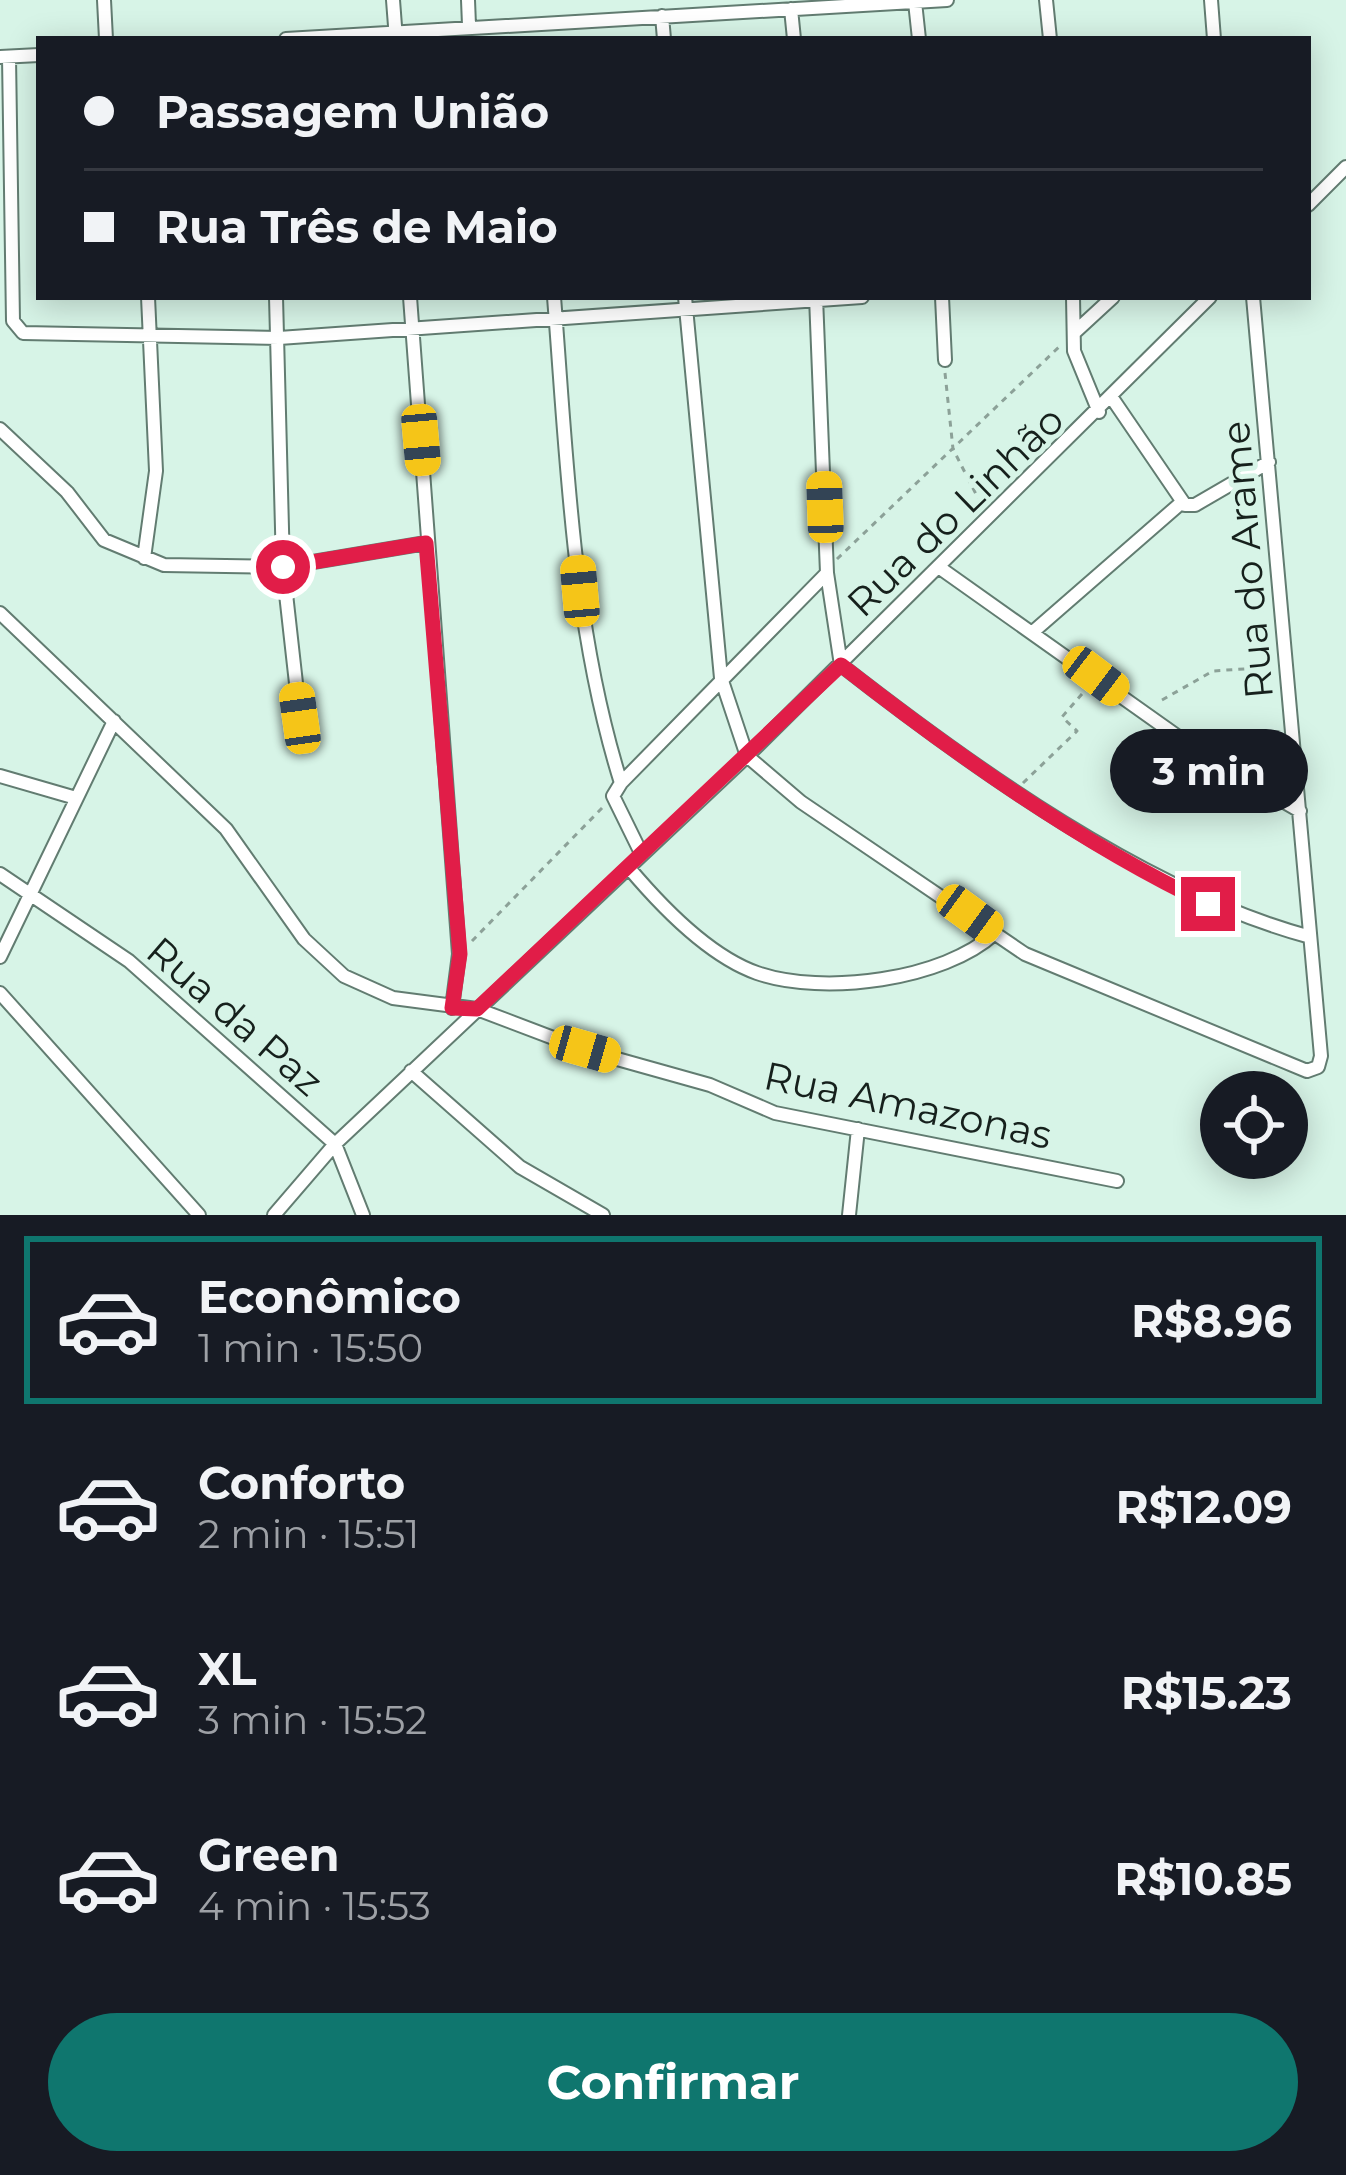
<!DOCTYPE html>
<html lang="pt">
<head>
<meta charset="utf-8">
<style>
  body { margin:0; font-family:Montserrat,sans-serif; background:#242831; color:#f1f3f6; height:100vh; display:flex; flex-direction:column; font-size:45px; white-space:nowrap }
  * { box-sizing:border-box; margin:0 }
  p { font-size:39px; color:#9ea1a6 }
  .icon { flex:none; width:66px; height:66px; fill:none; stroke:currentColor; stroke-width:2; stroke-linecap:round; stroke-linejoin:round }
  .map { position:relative; height:1215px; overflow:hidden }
  .side { display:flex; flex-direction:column; background:#171b24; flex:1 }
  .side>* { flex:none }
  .top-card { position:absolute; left:36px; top:36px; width:1275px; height:264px; border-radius:0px; box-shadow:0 6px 30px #0003; display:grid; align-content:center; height:264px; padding:0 48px; background:#171b24 }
  .controls { position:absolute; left:1200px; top:1071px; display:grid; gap:24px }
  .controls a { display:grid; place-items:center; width:108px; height:108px; border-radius:50%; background:#171b24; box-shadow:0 6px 30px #0003; font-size:60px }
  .end { position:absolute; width:54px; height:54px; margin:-27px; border:15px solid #e11d48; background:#fff; box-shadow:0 0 0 6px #fff }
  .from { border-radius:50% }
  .bubble { position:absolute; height:84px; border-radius:42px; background:#171b24; box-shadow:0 6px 30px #0003; font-size:39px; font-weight:700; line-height:84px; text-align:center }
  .car { position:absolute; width:36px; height:72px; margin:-36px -18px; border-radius:15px; box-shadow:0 0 9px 3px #0007; background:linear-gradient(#f5c518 24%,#345 0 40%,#f5c518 0 76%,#345 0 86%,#f5c518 0) }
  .top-card b { display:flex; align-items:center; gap:42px; height:114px; font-size:45px }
  .top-card b+b { border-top:3px solid #363941 }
  .top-card i { width:30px; height:30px; background:#f1f3f6 }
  ul { padding:21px 0 0; list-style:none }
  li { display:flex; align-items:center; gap:36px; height:168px; margin:0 24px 18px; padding:0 24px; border:6px solid transparent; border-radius:0px }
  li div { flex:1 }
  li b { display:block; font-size:45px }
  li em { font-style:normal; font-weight:700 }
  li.selected { border-color:#0f766e }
  li>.icon { width:108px; height:108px; stroke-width:1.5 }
  .button { display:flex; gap:24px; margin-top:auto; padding:24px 48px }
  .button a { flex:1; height:138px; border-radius:72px; background:#0f766e; color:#fff; font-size:48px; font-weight:700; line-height:138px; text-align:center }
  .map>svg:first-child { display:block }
</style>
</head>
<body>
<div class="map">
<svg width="1346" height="1215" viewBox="0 0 1346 1215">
  <rect width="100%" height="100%" fill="#d7f4e7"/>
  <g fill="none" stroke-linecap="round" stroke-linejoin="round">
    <defs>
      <path id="street" d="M104,0L106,39
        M393,0L396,39
        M468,0L469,25
        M1046,0L1050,39
        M1211,0L1214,39
        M915,2L919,39
        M791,9L794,39
        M662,16L664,39
        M286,39L947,0
        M0,57L39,55
        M9,57L13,321L23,333L279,338L862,297
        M1308,205L1346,167
        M276,297L283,567L300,719
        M410,297L459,954L452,1008
        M554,297C567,459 572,627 621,783
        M685,297L721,678L747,756L801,802L1025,954L1307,1071L1318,1067L1321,1056L1253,297
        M816,297L827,573L841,665C973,768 1146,892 1307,936
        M942,297L945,360
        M1073,297L1074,351L1099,412
        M1075,332L1113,297
        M1112,398L1185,505H1195L1269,462
        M0,429L67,492L104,540L164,565L283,567L426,543
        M144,558L156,471L148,297
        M940,568L1208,758L1300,811
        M0,613L226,829L304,939L344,976L393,998L477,1009L585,1050L710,1085L775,1113L1117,1181
        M1034,631L1181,503
        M0,776L76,798
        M642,855L613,796L621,783L827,573
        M629,868C661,906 709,956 757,973C823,996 944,980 995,933
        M0,874L129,961L335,1144L363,1215
        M0,957L114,721
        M0,993L199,1215
        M411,1071L520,1167L603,1215
        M274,1215L335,1144L747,756L1210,297
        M849,1215L858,1129"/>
    </defs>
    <use href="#street" stroke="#627c71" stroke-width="16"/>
    <path stroke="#8ca198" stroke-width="3" stroke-dasharray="6 6" stroke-linecap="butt" d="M945,373L953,449L982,506
      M837,559L1060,346
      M1162,700L1213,671L1272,667
      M1023,783L1077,731L1062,717L1088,687
      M472,941L604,806"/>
    <use href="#street" stroke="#fff" stroke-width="12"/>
  </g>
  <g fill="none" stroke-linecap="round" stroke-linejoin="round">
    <path stroke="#e11d48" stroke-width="15" d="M283,567L426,543L460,954L452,1008L477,1009L841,665C948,749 1085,846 1208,904"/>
  </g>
  <g text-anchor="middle" stroke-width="10" stroke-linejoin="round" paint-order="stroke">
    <g font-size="39" fill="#16201c" stroke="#d7f4e7">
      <text transform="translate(955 511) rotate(-44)" y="14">Rua do Linhão</text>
      <text transform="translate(1247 560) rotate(-95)" y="14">Rua do Arame</text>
      <text transform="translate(235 1016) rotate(41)" y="14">Rua da Paz</text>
      <text transform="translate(908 1105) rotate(12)" y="14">Rua Amazonas</text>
    </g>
  </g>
</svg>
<div class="controls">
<a><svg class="icon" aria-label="locate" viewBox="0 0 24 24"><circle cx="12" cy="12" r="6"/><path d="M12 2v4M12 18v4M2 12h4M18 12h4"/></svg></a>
</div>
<i class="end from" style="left:283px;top:567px"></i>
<i class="end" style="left:1208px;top:904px"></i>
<div class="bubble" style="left:1110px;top:729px;width:198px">3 min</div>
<i class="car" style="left:421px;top:440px;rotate:175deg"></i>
<i class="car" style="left:825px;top:507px;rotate:358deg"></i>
<i class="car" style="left:580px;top:591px;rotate:355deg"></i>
<i class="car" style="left:1096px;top:676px;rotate:127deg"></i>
<i class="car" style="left:300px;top:718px;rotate:352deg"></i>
<i class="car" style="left:970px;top:914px;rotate:126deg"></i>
<i class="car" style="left:585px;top:1049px;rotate:106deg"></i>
<div class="top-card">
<b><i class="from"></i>Passagem União</b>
<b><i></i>Rua Três de Maio</b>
</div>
</div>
<section class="side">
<ul>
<li class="selected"><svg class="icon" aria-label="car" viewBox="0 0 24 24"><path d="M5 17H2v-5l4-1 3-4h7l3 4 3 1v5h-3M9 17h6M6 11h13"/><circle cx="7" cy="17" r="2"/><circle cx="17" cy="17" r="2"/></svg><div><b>Econômico</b><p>1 min · 15:50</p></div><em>R$8.96</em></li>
<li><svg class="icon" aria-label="car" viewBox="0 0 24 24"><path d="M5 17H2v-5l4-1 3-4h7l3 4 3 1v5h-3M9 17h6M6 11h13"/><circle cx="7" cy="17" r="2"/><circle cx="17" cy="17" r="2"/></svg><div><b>Conforto</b><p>2 min · 15:51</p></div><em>R$12.09</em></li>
<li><svg class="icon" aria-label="car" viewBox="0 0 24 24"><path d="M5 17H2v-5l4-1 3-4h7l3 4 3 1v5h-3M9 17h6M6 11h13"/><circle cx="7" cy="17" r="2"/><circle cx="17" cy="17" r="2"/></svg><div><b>XL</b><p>3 min · 15:52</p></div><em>R$15.23</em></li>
<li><svg class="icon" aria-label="car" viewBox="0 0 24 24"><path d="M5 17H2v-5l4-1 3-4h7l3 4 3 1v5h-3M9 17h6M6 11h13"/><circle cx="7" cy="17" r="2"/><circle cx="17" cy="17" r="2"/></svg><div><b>Green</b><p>4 min · 15:53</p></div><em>R$10.85</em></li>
</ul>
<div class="button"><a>Confirmar</a></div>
</section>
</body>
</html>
